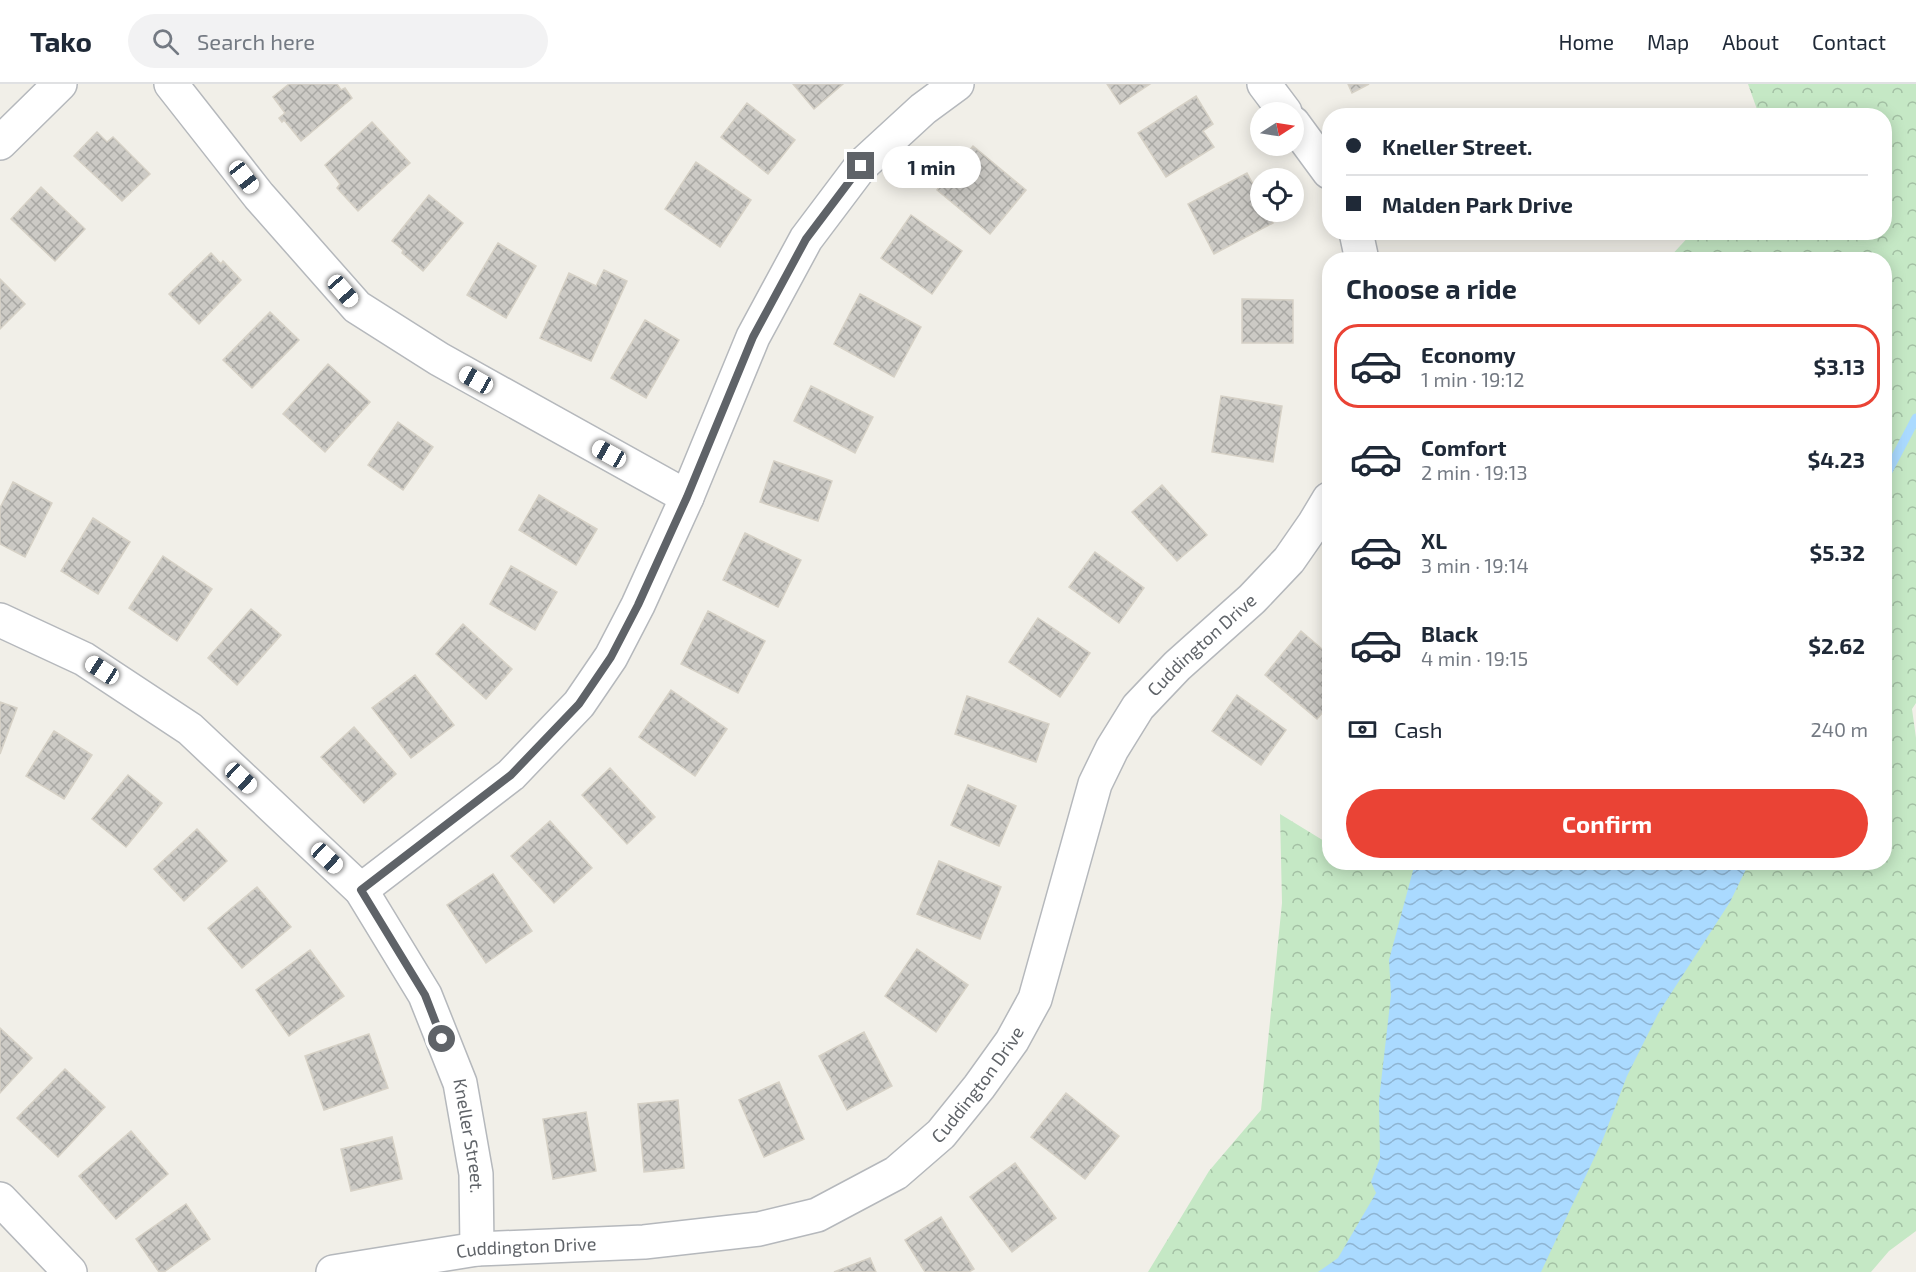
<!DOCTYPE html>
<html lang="en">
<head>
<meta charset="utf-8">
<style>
  body { margin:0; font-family:"Exo 2",sans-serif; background:#f2f2f3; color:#1f2937; height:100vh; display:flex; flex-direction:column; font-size:22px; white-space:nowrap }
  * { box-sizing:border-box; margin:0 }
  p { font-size:20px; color:#747a83 }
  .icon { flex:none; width:33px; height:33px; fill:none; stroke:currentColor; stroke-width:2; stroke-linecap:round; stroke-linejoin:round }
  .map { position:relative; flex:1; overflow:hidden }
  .panel { position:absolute; left:1322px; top:168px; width:570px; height:618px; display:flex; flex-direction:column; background:#fff; border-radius:24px; box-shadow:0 3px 15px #0003 }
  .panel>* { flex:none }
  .banner { position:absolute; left:1322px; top:24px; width:570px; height:132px; border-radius:24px; box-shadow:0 3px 15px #0003; display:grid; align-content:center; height:132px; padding:0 24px; background:#fff }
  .needle { width:39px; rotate:78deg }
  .tools { position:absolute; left:1250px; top:18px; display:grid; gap:12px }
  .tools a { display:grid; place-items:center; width:54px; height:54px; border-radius:50%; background:#fff; box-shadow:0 3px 15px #0003; font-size:30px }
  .end { position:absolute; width:27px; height:27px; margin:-14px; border:8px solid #5f6368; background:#fff; box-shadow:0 0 0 3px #fff }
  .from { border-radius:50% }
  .bubble { position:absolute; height:42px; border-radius:21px; background:#fff; box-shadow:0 3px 15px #0003; font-size:20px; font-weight:700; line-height:42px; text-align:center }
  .car { position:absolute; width:18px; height:36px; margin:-18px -9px; border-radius:8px; box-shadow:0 0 4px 2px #0007; background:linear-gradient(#fff 24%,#345 0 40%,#fff 0 76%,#345 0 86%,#fff 0) }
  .banner b { display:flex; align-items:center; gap:21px; height:57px; font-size:22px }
  .banner b+b { border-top:2px solid #e0e1e3 }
  .banner i { width:15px; height:15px; background:#1f2937 }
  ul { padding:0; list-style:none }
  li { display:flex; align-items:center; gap:18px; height:84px; margin:0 12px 9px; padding:0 12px; border:3px solid transparent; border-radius:24px }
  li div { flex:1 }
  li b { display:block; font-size:22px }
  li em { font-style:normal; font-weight:700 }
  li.selected { border-color:#ea4335 }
  li>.icon { width:54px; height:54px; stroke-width:1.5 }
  h2 { padding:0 24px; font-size:27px; line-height:72px }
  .pay { display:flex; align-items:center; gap:15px; height:66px; padding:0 24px; font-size:22px }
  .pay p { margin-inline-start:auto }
  .action { display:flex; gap:12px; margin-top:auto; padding:12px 24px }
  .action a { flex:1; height:69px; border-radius:36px; background:#ea4335; color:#fff; font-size:24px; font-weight:700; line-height:69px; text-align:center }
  header { display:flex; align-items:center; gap:36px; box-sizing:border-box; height:84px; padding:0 30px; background:#fff; border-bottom:2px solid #e0e1e3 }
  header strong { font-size:28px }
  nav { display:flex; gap:33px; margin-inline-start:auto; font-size:21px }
  .search { width:420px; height:54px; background:#f2f2f3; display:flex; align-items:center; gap:15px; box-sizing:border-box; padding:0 21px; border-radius:33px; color:#747a83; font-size:22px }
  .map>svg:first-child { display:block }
</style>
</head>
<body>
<header>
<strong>Tako</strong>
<div class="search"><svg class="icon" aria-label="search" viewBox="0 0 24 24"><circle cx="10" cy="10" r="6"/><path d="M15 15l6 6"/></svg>Search here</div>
<nav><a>Home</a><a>Map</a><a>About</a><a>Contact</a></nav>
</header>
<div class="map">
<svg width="1916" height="1188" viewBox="0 0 1916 1188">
  <defs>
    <pattern id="forest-crowns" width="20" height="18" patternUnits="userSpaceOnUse" patternTransform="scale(1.5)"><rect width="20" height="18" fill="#c5e8c5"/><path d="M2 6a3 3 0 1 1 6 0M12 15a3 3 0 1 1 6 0" fill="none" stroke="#a3c0a4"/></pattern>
    <pattern id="water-waves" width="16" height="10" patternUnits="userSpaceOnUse" patternTransform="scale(1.5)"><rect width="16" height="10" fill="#aadaff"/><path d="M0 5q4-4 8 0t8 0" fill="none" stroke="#8eb4d2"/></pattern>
    <pattern id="building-cross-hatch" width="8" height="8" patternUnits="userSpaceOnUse" patternTransform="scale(1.5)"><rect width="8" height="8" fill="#cccac5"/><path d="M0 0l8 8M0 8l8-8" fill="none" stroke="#a9a8a4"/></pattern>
  </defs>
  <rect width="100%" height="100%" fill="#f1efe8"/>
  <path fill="url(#forest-crowns)" d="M1748,0H1916V619L1912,625L1916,654V1147L1889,1167L1871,1188H1148L1209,1087L1261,1026L1282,819L1280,730L1329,760V778H1884V176L1668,175L1692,149L1884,148V32L1759,31Z"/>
  <path fill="url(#water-waves)" d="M1415,779H1749L1730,818L1659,928L1627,992L1603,1055L1541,1188H1318L1338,1174L1376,1109L1371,1098L1380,1074L1379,1016L1391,911L1389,876Z"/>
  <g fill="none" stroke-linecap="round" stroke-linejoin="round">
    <path stroke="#aadaff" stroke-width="9" d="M1884,395L1916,334"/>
  </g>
  <path fill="url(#building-cross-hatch)" stroke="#d6d1c6" stroke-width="1.5" d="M289,0H337L341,6L345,4L352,14L301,57L284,36L282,38L279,34L285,29L273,13Z
    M793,0H843L814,25Z
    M1107,0H1150L1120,20Z
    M1348,0H1369L1352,9Z
    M1196,12L1213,40L1203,47L1214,63L1166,93L1138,49Z
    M747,19L795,56L768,90L721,53Z
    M372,38L410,79L358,127L337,104L340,100L325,81Z
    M97,48L107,58L113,53L150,90L122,117L74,72Z
    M973,62L1026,106L990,150L937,106Z
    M696,78L751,116L720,163L665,125Z
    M1247,89L1260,113V128H1267L1273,139L1214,170L1188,120Z
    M41,103L85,145L55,177L11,135Z
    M429,111L463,139L423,187L402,169L403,166L392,157Z
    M911,131L962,167L932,210L881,174Z
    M498,159L536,182L506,234L467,211Z
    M211,169L221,180L223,177L241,196L199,240L169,210Z
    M604,186L627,197L591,277L540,254L569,189L596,202Z
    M0,195L25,220L0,245Z
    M860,210L921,243L894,293L834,260Z
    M1242,215L1293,216V259H1242Z
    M270,228L299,256L252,304L223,276Z
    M645,236L679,256L646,314L611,294Z
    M328,280L370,318L325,368L283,330Z
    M811,302L873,333L855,369L794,337Z
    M1221,312L1282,322L1273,378L1212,368Z
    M398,338L433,363L403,406L368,381Z
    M774,377L832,397L818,437L760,418Z
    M13,398L52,419L25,473L0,460V424Z
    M1162,401L1207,451L1177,477L1132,428Z
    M539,411L597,445L576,481L519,446Z
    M93,434L130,458L98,510L61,487Z
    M745,449L801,476L778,523L723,496Z
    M1095,468L1144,504L1119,539L1069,503Z
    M163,472L212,505L177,557L129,524Z
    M511,482L557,508L535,546L490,520Z
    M251,525L281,551L237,601L208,574Z
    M708,527L765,557L738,609L681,580Z
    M1038,534L1090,569L1060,613L1009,578Z
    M463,540L512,585L486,615L436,570Z
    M1301,547L1329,571V621L1317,635L1265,591Z
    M415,591L454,641L411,674L372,624Z
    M671,606L727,645L695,692L639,653Z
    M1237,611L1286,646L1261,681L1212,647Z
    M967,612L1049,640L1036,678L955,650Z
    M0,618L17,624L0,670Z
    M354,643L396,690L364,719L321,673Z
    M54,647L92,671L64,715L26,692Z
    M610,684L655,733L627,760L582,711Z
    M128,691L162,719L126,763L92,735Z
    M968,701L1016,722L999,762L951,741Z
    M550,737L592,784L554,819L511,772Z
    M197,745L227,777L184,817L154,785Z
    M939,777L1001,803L980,855L917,830Z
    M493,790L532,847L486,879L447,821Z
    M257,803L291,843L242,884L208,844Z
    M917,865L968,901L936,948L885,912Z
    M310,866L344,912L289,952L256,906Z
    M0,944L32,974L0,1009Z
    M864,948L892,1002L847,1026L819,972Z
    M369,950L388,1004L324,1026L305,972Z
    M65,985L105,1023L58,1073L17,1034Z
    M779,998L804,1055L764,1073L739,1016Z
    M1066,1009L1119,1052L1085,1095L1031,1053Z
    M678,1016L684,1084L644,1088L638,1020Z
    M586,1028L596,1087L553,1095L543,1035Z
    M131,1047L168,1090L116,1135L79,1092Z
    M392,1053L402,1095L351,1107L341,1065Z
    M1015,1079L1056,1134L1012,1168L970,1113Z
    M186,1120L210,1155L164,1188H159L136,1155Z
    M941,1133L974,1185L969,1188H925L905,1156Z
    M870,1174L876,1188H834Z"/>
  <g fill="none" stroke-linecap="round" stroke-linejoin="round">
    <defs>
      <g id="minor">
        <path d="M171,0L259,112L357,223L439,275L687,413"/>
        <path d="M1264,0L1285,28"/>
        <path d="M1293,39L1329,88"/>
        <path d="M0,59L60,0"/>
        <path d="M1356,148L1362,176"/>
        <path id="s1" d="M0,536L84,575L190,645L361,806L425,911L460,999L476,1090L477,1165"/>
        <path d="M361,806L511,691L579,620L611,573L638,521L687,413L753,253L806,155L861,82L923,25L957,0"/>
        <path d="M0,1115L70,1188"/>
        <path id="s2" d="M333,1188L477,1165L644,1158L759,1145L817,1131L896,1089L941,1050L979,1003L1012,957L1035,915L1095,700L1112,665L1138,623L1177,582L1252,515L1289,476L1314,440L1329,415"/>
      </g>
    </defs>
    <use href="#minor" stroke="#b5b8bc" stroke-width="36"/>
    <use href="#minor" stroke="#fff" stroke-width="33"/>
  </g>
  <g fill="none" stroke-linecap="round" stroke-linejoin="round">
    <path stroke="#5f6368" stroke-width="8" d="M442,955L425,911L361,806L511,691L579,620L611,573L638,521L687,413L753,253L806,155L861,82"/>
  </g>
  <g text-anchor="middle" stroke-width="4.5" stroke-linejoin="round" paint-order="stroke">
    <g font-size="18" fill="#5f6368" stroke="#fff">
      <text dy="6" stroke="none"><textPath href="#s2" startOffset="1203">Cuddington Drive</textPath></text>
      <text dy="6" stroke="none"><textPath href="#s2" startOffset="699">Cuddington Drive</textPath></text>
      <text dy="6" stroke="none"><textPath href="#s1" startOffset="726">Kneller Street.</textPath></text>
      <text dy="6" stroke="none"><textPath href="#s2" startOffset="195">Cuddington Drive</textPath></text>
    </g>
  </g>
</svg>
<div class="tools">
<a><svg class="needle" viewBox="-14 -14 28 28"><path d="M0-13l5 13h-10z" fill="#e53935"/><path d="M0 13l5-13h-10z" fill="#747a83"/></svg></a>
<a><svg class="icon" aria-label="locate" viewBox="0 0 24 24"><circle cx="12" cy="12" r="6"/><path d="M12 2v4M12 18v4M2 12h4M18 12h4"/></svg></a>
</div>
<i class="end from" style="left:442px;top:955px"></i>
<i class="end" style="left:861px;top:82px"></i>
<div class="bubble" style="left:882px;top:62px;width:99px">1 min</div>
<i class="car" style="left:244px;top:93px;rotate:142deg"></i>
<i class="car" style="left:343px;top:207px;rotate:139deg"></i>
<i class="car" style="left:476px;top:296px;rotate:299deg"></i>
<i class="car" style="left:609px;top:370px;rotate:299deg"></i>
<i class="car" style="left:102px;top:586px;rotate:303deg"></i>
<i class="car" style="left:241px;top:694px;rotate:133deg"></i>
<i class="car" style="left:327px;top:774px;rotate:133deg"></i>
<div class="banner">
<b><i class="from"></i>Kneller Street.</b>
<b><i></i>Malden Park Drive</b>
</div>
<section class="panel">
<h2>Choose a ride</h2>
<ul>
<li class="selected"><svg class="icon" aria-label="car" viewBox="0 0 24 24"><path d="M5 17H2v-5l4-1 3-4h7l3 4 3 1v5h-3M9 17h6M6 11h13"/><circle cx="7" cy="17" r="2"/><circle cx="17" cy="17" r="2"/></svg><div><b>Economy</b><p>1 min · 19:12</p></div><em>$3.13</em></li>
<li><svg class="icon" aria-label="car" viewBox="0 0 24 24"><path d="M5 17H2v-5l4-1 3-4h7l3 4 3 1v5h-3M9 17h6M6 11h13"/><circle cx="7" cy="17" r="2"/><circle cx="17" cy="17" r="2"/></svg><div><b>Comfort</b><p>2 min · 19:13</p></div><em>$4.23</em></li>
<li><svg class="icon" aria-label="car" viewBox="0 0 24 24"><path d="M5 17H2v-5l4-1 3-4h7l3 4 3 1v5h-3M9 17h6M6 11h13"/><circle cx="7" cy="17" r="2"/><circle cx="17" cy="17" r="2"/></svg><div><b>XL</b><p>3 min · 19:14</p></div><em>$5.32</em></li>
<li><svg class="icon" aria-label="car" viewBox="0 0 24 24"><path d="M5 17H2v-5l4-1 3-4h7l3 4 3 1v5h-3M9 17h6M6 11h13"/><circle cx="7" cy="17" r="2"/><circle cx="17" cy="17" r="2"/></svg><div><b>Black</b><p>4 min · 19:15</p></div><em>$2.62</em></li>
</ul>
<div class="pay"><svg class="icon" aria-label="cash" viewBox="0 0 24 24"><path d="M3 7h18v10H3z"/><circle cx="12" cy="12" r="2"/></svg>Cash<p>240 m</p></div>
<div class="action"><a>Confirm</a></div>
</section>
</div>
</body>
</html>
